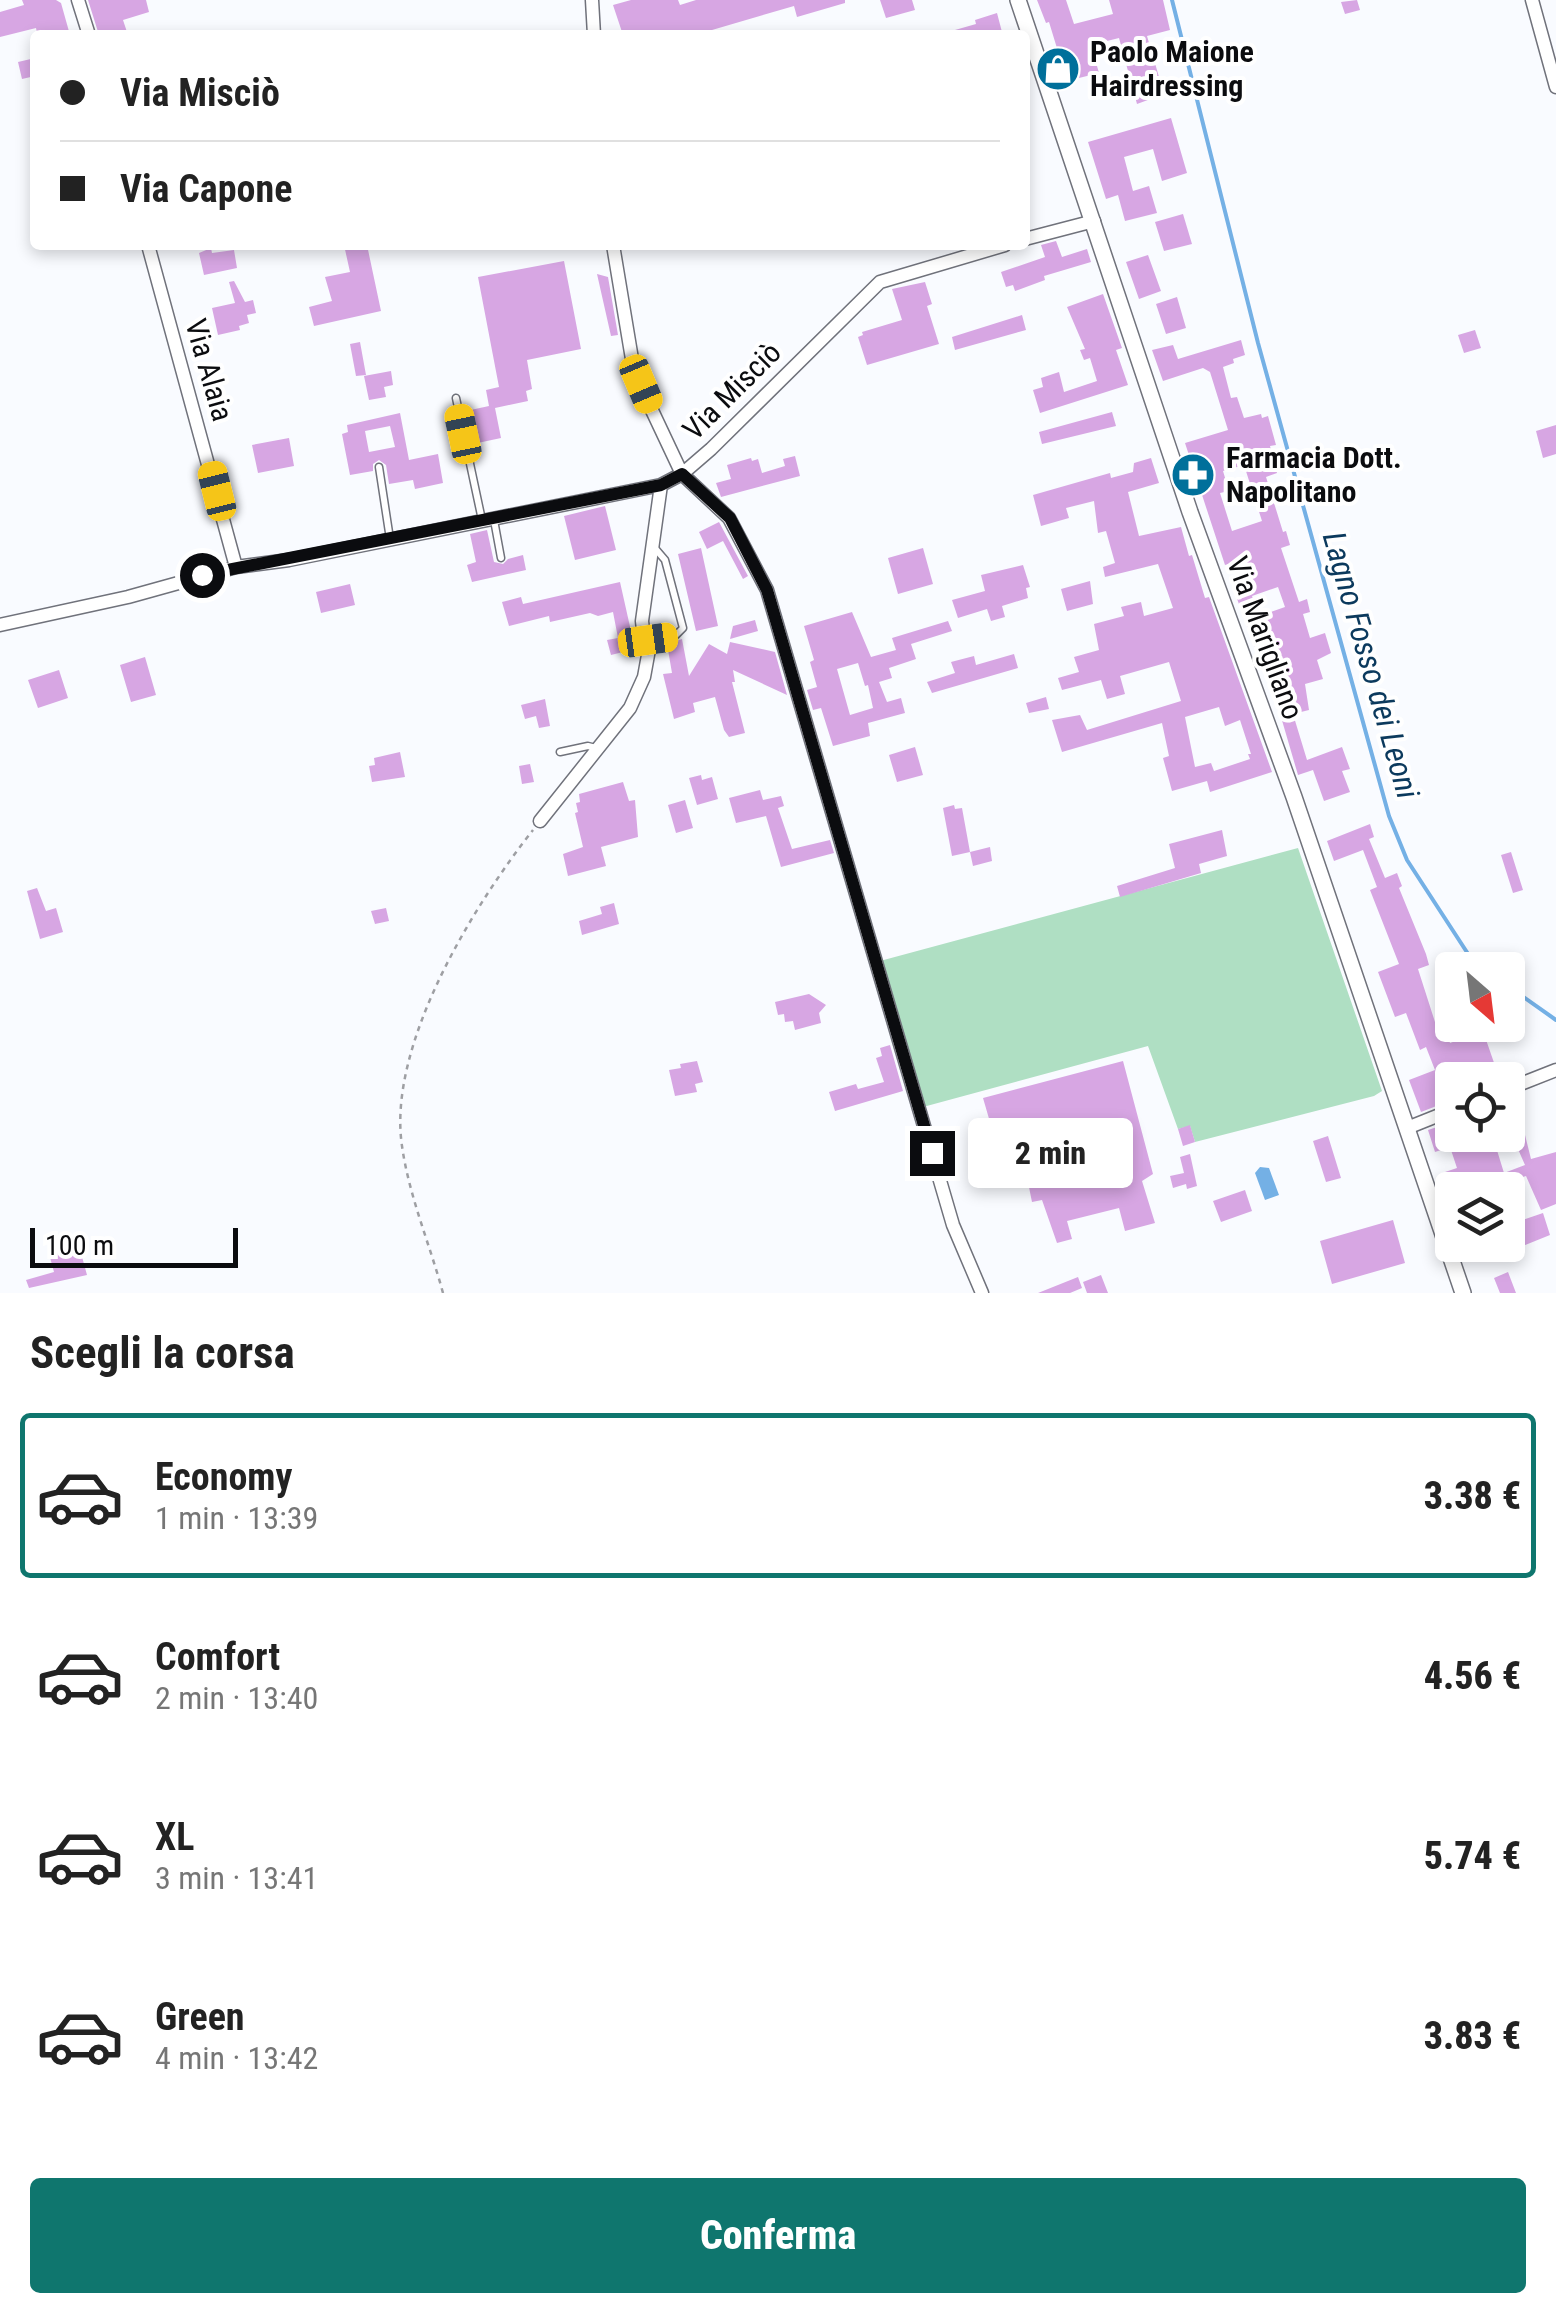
<!DOCTYPE html>
<html lang="it">
<head>
<meta charset="utf-8">
<style>
  body { margin:0; font-family:"Roboto Condensed",sans-serif; background:#f2f2f2; color:#222; height:100vh; display:flex; flex-direction:column; font-size:38px; white-space:nowrap }
  * { box-sizing:border-box; margin:0 }
  p { font-size:32px; color:#767676 }
  .icon { flex:none; width:55px; height:55px; fill:none; stroke:currentColor; stroke-width:2; stroke-linecap:round; stroke-linejoin:round }
  .map { position:relative; height:1293px; overflow:hidden }
  .details { display:flex; flex-direction:column; background:#fff; flex:1 }
  .details>* { flex:none }
  .banner { position:absolute; left:30px; top:30px; width:1000px; height:220px; border-radius:10px; box-shadow:0 5px 15px #0003; display:grid; align-content:center; height:220px; padding:0 30px; background:#fff }
  .needle { width:65px; rotate:152deg }
  .tools { position:absolute; left:1435px; top:952px; display:grid; gap:20px }
  .tools a { display:grid; place-items:center; width:90px; height:90px; border-radius:10px; background:#fff; box-shadow:0 5px 15px #0003; font-size:50px }
  .scale { position:absolute; left:30px; bottom:25px; width:208px; box-sizing:border-box; padding-left:10px; border:5px solid #0b0c0f; border-top:0; font-size:28px; line-height:35px; white-space:nowrap; color:#0b0c0f; -webkit-text-stroke:8px #fff; paint-order:stroke }
  .end { position:absolute; width:45px; height:45px; margin:-22px; border:12px solid #0b0c0f; background:#fff; box-shadow:0 0 0 5px #fff }
  .from { border-radius:50% }
  .bubble { position:absolute; height:70px; border-radius:10px; background:#fff; box-shadow:0 5px 15px #0003; font-size:32px; font-weight:800; line-height:70px; text-align:center }
  .car { position:absolute; width:30px; height:60px; margin:-30px -15px; border-radius:12px; box-shadow:0 0 8px 2px #0007; background:linear-gradient(#f5c518 24%,#345 0 40%,#f5c518 0 76%,#345 0 86%,#f5c518 0) }
  .banner b { display:flex; align-items:center; gap:35px; height:95px; font-size:38px }
  .banner b+b { border-top:2px solid #e0e0e0 }
  .banner i { width:25px; height:25px; background:#222 }
  ul { padding:0; list-style:none }
  li { display:flex; align-items:center; gap:30px; height:165px; margin:0 20px 15px; padding:0 10px; border:5px solid transparent; border-radius:10px }
  li div { flex:1 }
  li b { display:block; font-size:38px }
  li em { font-style:normal; font-weight:800 }
  li.current { border-color:#0f766e }
  li>.icon { width:90px; height:90px; stroke-width:1.5 }
  h2 { padding:0 30px; font-size:45px; line-height:120px }
  .action { display:flex; gap:20px; margin-top:auto; padding:20px 30px }
  .action a { flex:1; height:115px; border-radius:10px; background:#0f766e; color:#fff; font-size:40px; font-weight:800; line-height:115px; text-align:center }
  .map>svg:first-child { display:block }
</style>
</head>
<body>
<div class="map">
<svg width="1556" height="1293" viewBox="0 0 1556 1293">
  <rect width="100%" height="100%" fill="#f9fbff"/>
  <path fill="#afdfc3" d="M1298,848L1382,1091L1374,1096L1195,1142L1190,1126L1178,1129L1148,1046L923,1107L880,961Z"/>
  <path fill="#74b0e5" d="M1260,1167L1269,1168L1279,1195L1265,1200L1255,1173Z"/>
  <g fill="none" stroke-linecap="round" stroke-linejoin="round">
    <path stroke="#74b0e5" stroke-width="4" d="M1172,0L1258,343L1389,816L1407,860L1472,960L1485,970
      M1508,986L1556,1020"/>
  </g>
  <path fill="#d7a6e3" fill-rule="evenodd" d="M22,0H56L61,3L70,35H43L42,31L37,33L36,28L0,37V12L24,5Z
    M88,0H146L149,12L123,20L128,35H99Z
    M631,0H678L680,5L696,0H845V3L797,17L794,6L695,35H623L613,5Z
    M880,0H912L915,10L886,18Z
    M1037,0H1066L1074,24L1113,14L1109,0H1163L1170,30L1147,36L1164,94L1137,104L1119,38L1091,45L1099,73L1067,81L1049,22L1046,23Z
    M1357,0L1360,10L1345,14L1341,2Z
    M997,13L1002,32L948,35V32L976,24L975,20Z
    M35,58V76L22,79L18,62Z
    M1171,118L1187,173L1162,181L1153,149L1124,157L1133,191L1149,186L1157,213L1125,221L1118,195L1106,199L1088,142Z
    M1183,214L1192,244L1164,251L1155,222Z
    M1056,241L1062,257L1087,249L1091,262L1044,276L1045,280L1015,291L1013,285L1006,287L1001,272L1045,257L1041,245Z
    M344,245H367L381,311L314,326L309,307L332,301L325,277L350,272Z
    M211,248L212,253L234,250L237,268L204,275L199,253Z
    M1148,255L1161,291L1139,299L1126,262Z
    M564,261L581,349L527,360L532,389L526,391L528,401L495,408L501,438L473,444L466,411L489,406L486,390L499,387L478,277Z
    M597,274L608,277L618,335L611,336Z
    M234,281L245,302L253,300L256,313L247,315L249,323L239,326L240,330L218,335L212,308L235,303L229,282Z
    M925,282L932,304L927,306L939,344L867,365L858,337L863,335L862,332L902,320L892,289Z
    M1103,294L1122,348L1116,350L1128,385L1040,413L1033,390L1043,387L1041,378L1059,372L1064,392L1097,381L1090,358L1084,360L1080,350L1085,349L1067,307Z
    M1177,297L1186,328L1166,334L1156,304Z
    M1022,315L1026,330L955,350L952,337Z
    M1475,330L1481,348L1464,353L1458,335Z
    M1241,340L1245,355L1233,359L1234,363L1223,367L1231,398L1237,397L1244,418L1261,414L1262,418L1268,416L1276,445L1270,446L1277,473L1266,477L1283,532L1286,531L1290,545L1281,548L1299,602L1307,599L1310,612L1303,614L1310,638L1325,633L1331,653L1317,660L1323,679L1305,684L1309,710L1293,714L1307,760L1342,747L1350,769L1342,771L1350,792L1324,801L1313,770L1298,775L1281,717L1233,588L1240,586L1232,563L1225,565L1185,443L1228,430L1210,372L1203,368L1163,381L1152,350L1173,345L1178,359ZM1244,465L1262,521L1232,531L1220,493L1229,491L1223,471ZM1278,587L1285,607L1259,616L1252,596Z
    M360,342L366,375L356,376L350,344Z
    M391,371L393,385L384,387L386,397L369,400L364,376Z
    M1112,412L1116,426L1042,444L1039,432Z
    M400,413L409,460L438,454L443,483L415,489L413,480L389,484L386,465L379,460L373,464V471L350,475L342,434L348,432L347,425ZM390,426L395,447L369,452L365,431Z
    M1556,425V454L1543,458L1536,431Z
    M289,438L294,466L258,473L252,445Z
    M795,456L800,476L721,497L716,483L731,479L727,465L751,458L752,461L758,459L762,473L785,466L783,459Z
    M1151,458L1159,483L1128,492L1139,536L1181,527L1189,556L1192,555L1205,598L1209,597L1272,772L1210,792L1207,781L1172,791L1163,758L1169,756L1162,723L1062,752L1052,720L1080,715L1087,730L1181,701L1169,662L1120,676L1125,694L1107,699L1101,680L1062,690L1058,678L1079,672L1074,657L1099,650L1094,624L1124,616L1121,607L1141,602L1144,616L1173,608L1158,564L1105,577L1103,567L1115,563L1106,531L1098,533L1094,501L1066,508L1069,518L1041,526L1033,495L1110,473L1111,478L1133,472L1134,463ZM1219,707L1225,726L1240,720L1251,754H1248L1250,759L1214,771L1211,763L1195,767L1185,717Z
    M605,506L616,550L575,560L564,516Z
    M719,522L748,576L743,579L723,541L707,549L699,532Z
    M487,530L494,562L503,564L508,559L523,555L526,570L472,582L467,565L476,562L470,534Z
    M701,548L718,626L696,631L678,554Z
    M923,548L933,584L898,594L888,558Z
    M1023,565L1030,587L1026,588L1028,598L1002,606L1005,617L991,621L987,609L958,618L952,600L985,591L981,575Z
    M1090,581L1093,604L1067,611L1061,589Z
    M620,582L635,649L611,655L607,640L618,638L613,612L598,616L590,613L550,622L549,616L509,626L502,602L521,597L523,604Z
    M350,584L355,605L321,613L316,592Z
    M852,612L871,657L896,650L892,638L948,621L952,631L911,644L916,659L889,668L892,678L879,682L887,702L901,698L905,713L868,723L870,736L833,746L821,708L813,710L807,690L817,687L810,662L814,660L804,626ZM858,663L865,686L868,685L873,708L850,715L837,669Z
    M755,620L758,631L730,639L733,626Z
    M682,639L689,676L709,644L727,654L730,642L775,652L787,695L733,670L735,682H732L745,733L729,737L724,730L715,697L693,703L695,712L674,719L663,674L672,673L667,644Z
    M1014,654L1018,668L932,693L927,682L955,673L951,662L974,656L976,665Z
    M145,657L156,695L131,702L120,665Z
    M59,670L68,698L38,708L28,680Z
    M1046,697L1049,709L1029,713L1026,703Z
    M545,699L550,726L539,728L536,716L525,719L521,705Z
    M915,747L923,775L897,782L889,755Z
    M400,752L405,777L372,782L369,766L375,765L374,758Z
    M530,764L534,782L522,784L519,766Z
    M701,775L702,780L712,777L718,799L697,805L689,778Z
    M623,782L629,801L635,800L638,837L601,847L606,866L568,876L563,854L583,847L575,813L578,812L576,803L580,802L579,794Z
    M760,790L763,800L781,796L784,806L778,808L792,849L830,840L834,853L781,867L766,816L736,823L729,798Z
    M685,800L693,828L676,833L668,805Z
    M954,805L955,809L962,808L970,852L952,856L943,808Z
    M1370,824L1374,837L1369,839L1385,878L1397,873L1402,886L1399,888L1426,954L1429,965L1418,969L1435,1022L1441,1019L1450,1043L1483,1031L1500,1080H1452V1100L1421,1112L1409,1080L1435,1070L1426,1047L1420,1050L1406,1013L1395,1017L1378,972L1399,964L1370,890L1377,887L1363,850L1334,861L1327,841Z
    M1222,830L1227,856L1199,864L1201,873L1120,897L1117,886L1175,868L1169,844Z
    M990,847L992,861L973,866L970,852Z
    M1511,852L1523,890L1513,893L1501,855Z
    M37,888L46,911L56,908L63,932L40,939L27,891Z
    M614,903L619,924L582,935L579,921L602,914L600,907Z
    M386,908L389,921L375,924L371,911Z
    M809,994L826,1005L819,1013L821,1023L795,1030L793,1021L785,1022L784,1014L778,1015L775,1002Z
    M890,1045L903,1091L835,1111L829,1092L856,1084L858,1089L884,1082L876,1058L882,1056L880,1048Z
    M697,1061L703,1082L695,1084L697,1092L675,1096L669,1070L681,1068L680,1064Z
    M1123,1061L1153,1174L1142,1181L1155,1223L1125,1231L1119,1208L1067,1221L1072,1239L1057,1243L1042,1200L1032,1202L1021,1148L999,1153L983,1098Z
    M1452,1122V1135H1508V1129L1516,1125L1519,1135H1525L1531,1159L1556,1152V1204L1541,1210L1526,1176L1483,1190H1452L1445,1172L1457,1168L1450,1147L1435,1152L1428,1130ZM1514,1140L1525,1165L1504,1173L1496,1147Z
    M1190,1125L1195,1142L1183,1146L1178,1129Z
    M1328,1136L1341,1178L1326,1182L1313,1141Z
    M1190,1154L1197,1186L1187,1189L1186,1184L1173,1188L1170,1176L1184,1173L1180,1157Z
    M1245,1190L1252,1211L1221,1222L1213,1201Z
    M1543,1213L1550,1235L1508,1252V1225Z
    M1393,1220L1405,1263L1332,1284L1320,1241Z
    M78,1242L87,1275L29,1288L26,1280L54,1272L48,1250Z
    M1508,1272L1516,1293H1500L1494,1278Z
    M1101,1275L1108,1293H1087L1083,1282Z
    M1078,1277L1082,1288L1070,1293H1038Z"/>
  <g fill="none" stroke-linecap="round" stroke-linejoin="round">
    <defs>
      <path id="service" d="M456,398L482,520
        M379,467L390,539
        M494,520L501,558
        M649,639L675,636L683,628L665,560L653,546
        M560,752L588,746L596,748"/>
      <path id="minor" d="M78,0L89,35
        M592,0L594,35
        M1532,0L1556,87
        M1025,239L1094,221
        M148,245L236,567
        M613,245L633,365L649,404L682,474L729,518L767,590L953,1225L982,1293
        M0,625L128,597L236,567L289,560L661,485L682,474L711,449L880,282L1005,245
        M540,821L630,708L644,677L650,644L643,630L642,621L661,485
        M1508,1089L1556,1070
        M1407,1128L1452,1110"/>
      <path id="tertiary" d="M1018,0L1190,512L1294,797L1463,1293"/>
    </defs>
    <use href="#service" stroke="#70727b" stroke-width="9"/>
    <use href="#minor" stroke="#70727b" stroke-width="15"/>
    <use href="#tertiary" stroke="#70727b" stroke-width="18"/>
    <path stroke="#9e9fa3" stroke-width="2.5" stroke-dasharray="5 5" stroke-linecap="butt" d="M443,1293C430,1245 409,1196 402,1146C387,1046 473,906 533,830"/>
    <use href="#service" stroke="#fff" stroke-width="6"/>
    <use href="#minor" stroke="#fff" stroke-width="12"/>
    <use href="#tertiary" stroke="#fff" stroke-width="15"/>
  </g>
  <g fill="none" stroke-linecap="round" stroke-linejoin="round">
    <path stroke="#0b0c0f" stroke-width="12" d="M202,575L661,485L682,474L730,518L767,590L932,1153"/>
  </g>
  <defs>
    <symbol id="shop-disc" viewBox="-11 -11 22 22"><circle r="9.5" fill="#00709b" stroke="#fff"/><path d="M-5-2.5h2.3a2.7 3.5 0 0 1 5.4 0H5L5.5 6h-11ZM-1.5-2.5h3a1.5 2.3 0 0 0-3 0Z" fill="#fff"/></symbol>
    <symbol id="pharmacy-disc" viewBox="-11 -11 22 22"><circle r="9.5" fill="#00709b" stroke="#fff"/><path d="M-2-6h4v4h4v4h-4v4h-4v-4h-4v-4h4Z" fill="#fff"/></symbol>
  </defs>
  <g fill-rule="evenodd">
    <use href="#shop-disc" x="1033" y="44" width="50" height="50"/>
    <use href="#pharmacy-disc" x="1168" y="450" width="50" height="50"/>
  </g>
  <g text-anchor="middle" stroke-width="8" stroke-linejoin="round" paint-order="stroke">
    <g font-size="30" font-weight="bold" fill="#0b0c0f" stroke="#fff" text-anchor="start">
      <text x="1090" y="62">Paolo Maione<tspan x="1090" dy="34">Hairdressing</tspan></text>
      <text x="1226" y="468">Farmacia Dott.<tspan x="1226" dy="34">Napolitano</tspan></text>
    </g>
    <g font-size="30" fill="#0b0c0f" stroke="#fff">
      <text transform="translate(209 370) rotate(74)" y="10">Via Alaia</text>
      <text transform="translate(732 391) rotate(-45)" y="10">Via Misciò</text>
      <text transform="translate(1265 638) rotate(70)" y="10">Via Marigliano</text>
    </g>
    <g font-size="32" font-style="italic" fill="#0c3a5d" stroke="#fff">
      <text transform="translate(1371 665) rotate(74)" y="11">Lagno Fosso dei Leoni</text>
    </g>
  </g>
</svg>
<div class="tools">
<a><svg class="needle" viewBox="-14 -14 28 28"><path d="M0-13l5 13h-10z" fill="#e53935"/><path d="M0 13l5-13h-10z" fill="#767676"/></svg></a>
<a><svg class="icon" aria-label="locate" viewBox="0 0 24 24"><circle cx="12" cy="12" r="6"/><path d="M12 2v4M12 18v4M2 12h4M18 12h4"/></svg></a>
<a><svg class="icon" aria-label="layers" viewBox="0 0 24 24"><path d="M12 4l9 5-9 5-9-5zM3 14l9 5 9-5"/></svg></a>
</div>
<div class="scale">100 m</div>
<i class="end from" style="left:202px;top:575px"></i>
<i class="end" style="left:932px;top:1153px"></i>
<div class="bubble" style="left:968px;top:1118px;width:165px">2 min</div>
<i class="car" style="left:641px;top:384px;rotate:157deg"></i>
<i class="car" style="left:463px;top:434px;rotate:348deg"></i>
<i class="car" style="left:217px;top:491px;rotate:346deg"></i>
<i class="car" style="left:648px;top:640px;rotate:82deg"></i>
<div class="banner">
<b><i class="from"></i>Via Misciò</b>
<b><i></i>Via Capone</b>
</div>
</div>
<section class="details">
<h2>Scegli la corsa</h2>
<ul>
<li class="current"><svg class="icon" aria-label="car" viewBox="0 0 24 24"><path d="M5 17H2v-5l4-1 3-4h7l3 4 3 1v5h-3M9 17h6M6 11h13"/><circle cx="7" cy="17" r="2"/><circle cx="17" cy="17" r="2"/></svg><div><b>Economy</b><p>1 min · 13:39</p></div><em>3.38 €</em></li>
<li><svg class="icon" aria-label="car" viewBox="0 0 24 24"><path d="M5 17H2v-5l4-1 3-4h7l3 4 3 1v5h-3M9 17h6M6 11h13"/><circle cx="7" cy="17" r="2"/><circle cx="17" cy="17" r="2"/></svg><div><b>Comfort</b><p>2 min · 13:40</p></div><em>4.56 €</em></li>
<li><svg class="icon" aria-label="car" viewBox="0 0 24 24"><path d="M5 17H2v-5l4-1 3-4h7l3 4 3 1v5h-3M9 17h6M6 11h13"/><circle cx="7" cy="17" r="2"/><circle cx="17" cy="17" r="2"/></svg><div><b>XL</b><p>3 min · 13:41</p></div><em>5.74 €</em></li>
<li><svg class="icon" aria-label="car" viewBox="0 0 24 24"><path d="M5 17H2v-5l4-1 3-4h7l3 4 3 1v5h-3M9 17h6M6 11h13"/><circle cx="7" cy="17" r="2"/><circle cx="17" cy="17" r="2"/></svg><div><b>Green</b><p>4 min · 13:42</p></div><em>3.83 €</em></li>
</ul>
<div class="action"><a>Conferma</a></div>
</section>
</body>
</html>
